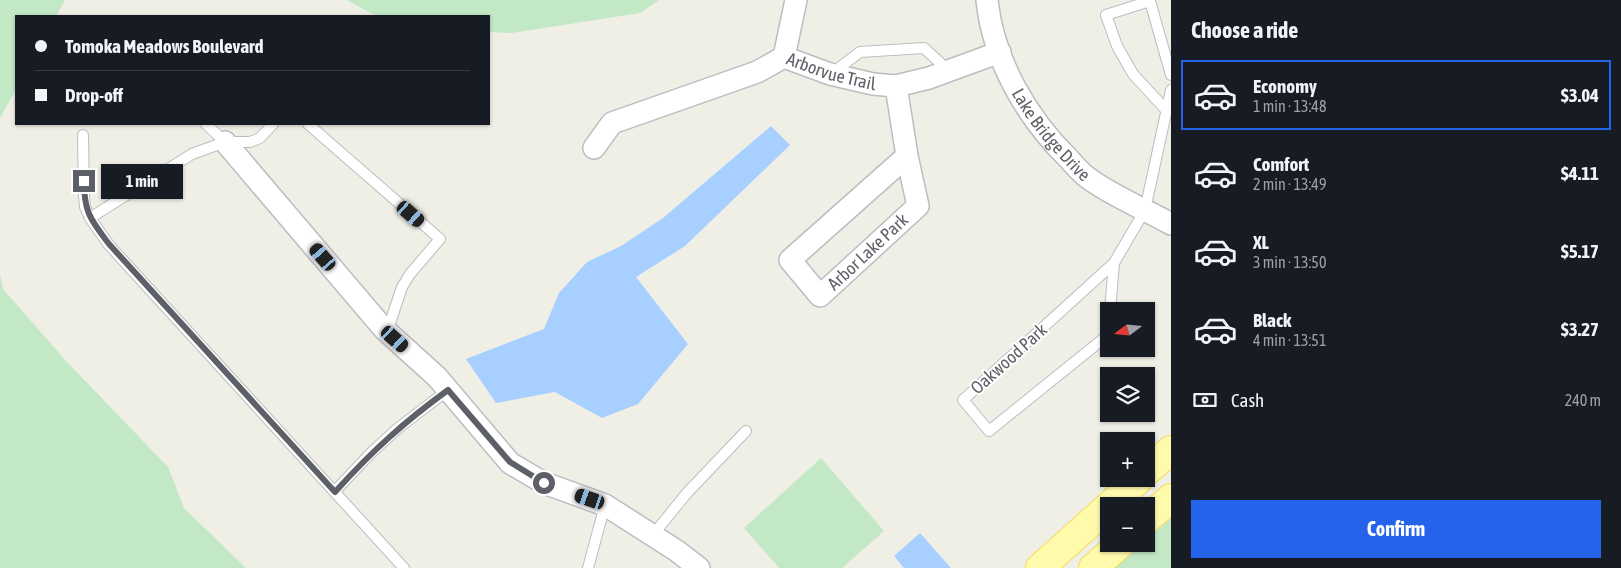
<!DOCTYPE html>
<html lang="en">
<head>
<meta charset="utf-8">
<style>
  body { margin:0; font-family:"Asap Condensed",sans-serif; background:#242831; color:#f1f3f6; height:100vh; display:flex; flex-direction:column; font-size:19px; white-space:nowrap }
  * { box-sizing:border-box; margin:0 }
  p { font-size:16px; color:#9ea1a6 }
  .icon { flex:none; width:28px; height:28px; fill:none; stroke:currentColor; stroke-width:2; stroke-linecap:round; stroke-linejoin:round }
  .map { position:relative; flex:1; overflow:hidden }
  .details { display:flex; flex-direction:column; background:#171b24; width:450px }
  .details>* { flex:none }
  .hud { position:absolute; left:15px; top:15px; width:475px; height:110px; border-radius:0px; box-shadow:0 1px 4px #0004; display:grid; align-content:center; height:110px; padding:0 20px; background:#171b24 }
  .needle { width:32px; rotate:254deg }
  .tools { position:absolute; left:1100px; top:302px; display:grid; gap:10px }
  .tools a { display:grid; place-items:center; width:55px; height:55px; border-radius:0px; background:#171b24; box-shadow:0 1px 4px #0004; font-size:25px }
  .end { position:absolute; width:22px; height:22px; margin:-11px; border:6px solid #5d6167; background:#fff; box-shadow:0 0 0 2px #fff }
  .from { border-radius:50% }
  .bubble { position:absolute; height:35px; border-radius:0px; background:#171b24; box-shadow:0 1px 4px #0004; font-size:16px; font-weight:700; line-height:35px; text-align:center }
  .car { position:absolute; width:15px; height:30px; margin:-15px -8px; border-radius:6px; box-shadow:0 0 4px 1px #0007; background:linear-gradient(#222 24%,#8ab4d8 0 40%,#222 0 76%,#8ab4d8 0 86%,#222 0) }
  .hud b { display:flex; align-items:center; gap:18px; height:48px; font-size:19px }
  .hud b+b { border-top:1px solid #363941 }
  .hud i { width:12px; height:12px; background:#f1f3f6 }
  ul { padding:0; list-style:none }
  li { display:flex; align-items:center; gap:15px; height:70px; margin:0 10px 8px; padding:0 10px; border:2px solid transparent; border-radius:0px }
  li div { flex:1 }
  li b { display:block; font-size:19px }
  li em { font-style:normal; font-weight:700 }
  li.selected { border-color:#2563eb }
  li>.icon { width:45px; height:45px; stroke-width:1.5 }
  h2 { padding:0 20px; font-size:22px; line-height:60px }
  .pay { display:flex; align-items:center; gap:12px; height:55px; padding:0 20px; font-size:19px }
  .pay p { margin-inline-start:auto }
  .button { display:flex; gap:10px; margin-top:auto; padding:10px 20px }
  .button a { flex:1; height:58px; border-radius:0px; background:#2563eb; color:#fff; font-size:20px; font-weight:700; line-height:58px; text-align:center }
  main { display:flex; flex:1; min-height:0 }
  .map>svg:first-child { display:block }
</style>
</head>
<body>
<main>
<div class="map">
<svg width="1171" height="568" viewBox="0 0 1171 568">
  <rect width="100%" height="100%" fill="#f0efe6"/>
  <path fill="#c2e8c6" d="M0,0H65L56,16H16V89L0,118Z
    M347,0H659L640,13L512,33L489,32V16H376Z
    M0,275L3,289L67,362L168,467L184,508L246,568H0Z
    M821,458L884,531L842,568H779L744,528Z
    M1171,518V568H1115L1142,544H1146V540Z"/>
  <path fill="#a7cfff" d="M771,126L790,145L685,246L636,277L688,344L638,404L602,418L555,392L496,403L466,359L544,329L559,293L587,262L621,246L663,218Z
    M920,533L951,568H904L894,556Z"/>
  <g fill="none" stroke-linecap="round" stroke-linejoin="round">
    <defs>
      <path id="service" d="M831,74L860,52L924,48L949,71
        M1167,111L1133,74L1117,46L1106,15L1150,1L1171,75
        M206,124L225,142
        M308,124L440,239L410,274L402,287L387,332
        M83,135L84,196L85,207L90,218L109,245L404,568
        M90,218L192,154L225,142H250L260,138L273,124
        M1110,311L1114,263
        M1109,327L1108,335L989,431L963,400L1114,263L1145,210L1171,90
        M335,491L371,453L397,429L448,390
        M652,536L687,493L746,431
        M588,568L605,505"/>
      <g id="minor">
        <path id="s1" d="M987,0C993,60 1027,118 1069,159C1075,166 1081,173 1088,178C1114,197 1143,208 1171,224"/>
        <path d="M784,57L796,0"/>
        <path d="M896,86L907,156L918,206L820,296L790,260L907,156"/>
        <path d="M225,142L384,329L437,377L510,463L544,483L605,505L677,551L699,568"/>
        <path id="s2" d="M594,148L612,123L757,72L784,57L830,74L873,84L896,86L929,78L1000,52"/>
      </g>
      <path id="primary" d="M1146,472L1171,450
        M1146,520L1171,498
        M1040,568L1139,479
        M1093,568L1120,544"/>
    </defs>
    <use href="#service" stroke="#babdc2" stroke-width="12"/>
    <use href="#minor" stroke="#babdc2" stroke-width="24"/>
    <use href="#primary" stroke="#f6da59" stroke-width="30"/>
    <use href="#service" stroke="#fff" stroke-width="10"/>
    <use href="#minor" stroke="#fff" stroke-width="21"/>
    <use href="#primary" stroke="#fffaac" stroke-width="28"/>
  </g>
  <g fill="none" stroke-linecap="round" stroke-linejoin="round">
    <path stroke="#5d6167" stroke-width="6" d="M84,181C84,213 91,220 109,244L335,492C372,451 404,422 448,390L510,462L544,483"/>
  </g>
  <g text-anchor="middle" stroke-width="4" stroke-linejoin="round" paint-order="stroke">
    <g font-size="18" fill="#5d6167" stroke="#fff">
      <text dy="6" stroke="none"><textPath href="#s2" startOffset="265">Arborvue Trail</textPath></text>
      <text dy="6" stroke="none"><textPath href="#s1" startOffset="152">Lake Bridge Drive</textPath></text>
      <text transform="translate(868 252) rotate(-43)" y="6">Arbor Lake Park</text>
      <text transform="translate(1009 359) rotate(-42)" y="6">Oakwood Park</text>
    </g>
  </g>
</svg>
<div class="tools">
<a><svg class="needle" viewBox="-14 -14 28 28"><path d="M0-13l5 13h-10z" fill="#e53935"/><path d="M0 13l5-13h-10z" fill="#9ea1a6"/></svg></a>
<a><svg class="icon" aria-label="layers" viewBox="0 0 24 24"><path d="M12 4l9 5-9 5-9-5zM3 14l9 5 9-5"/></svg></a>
<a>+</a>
<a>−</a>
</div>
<i class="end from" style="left:544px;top:483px"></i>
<i class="end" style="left:84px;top:181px"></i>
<div class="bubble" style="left:101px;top:164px;width:82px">1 min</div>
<i class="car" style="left:411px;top:214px;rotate:131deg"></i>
<i class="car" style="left:323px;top:257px;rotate:319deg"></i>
<i class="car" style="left:395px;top:339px;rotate:132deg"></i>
<i class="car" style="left:590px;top:499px;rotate:289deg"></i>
<div class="hud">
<b><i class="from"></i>Tomoka Meadows Boulevard</b>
<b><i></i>Drop-off</b>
</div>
</div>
<section class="details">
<h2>Choose a ride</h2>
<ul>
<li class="selected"><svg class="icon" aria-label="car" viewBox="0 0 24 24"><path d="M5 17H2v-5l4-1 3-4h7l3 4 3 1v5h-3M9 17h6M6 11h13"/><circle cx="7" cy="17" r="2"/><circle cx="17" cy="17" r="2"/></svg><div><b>Economy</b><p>1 min · 13:48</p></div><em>$3.04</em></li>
<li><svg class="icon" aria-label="car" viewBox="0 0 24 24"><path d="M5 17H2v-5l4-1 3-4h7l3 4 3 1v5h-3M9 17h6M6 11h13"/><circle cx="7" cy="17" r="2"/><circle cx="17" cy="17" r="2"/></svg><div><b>Comfort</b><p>2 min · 13:49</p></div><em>$4.11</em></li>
<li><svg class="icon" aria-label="car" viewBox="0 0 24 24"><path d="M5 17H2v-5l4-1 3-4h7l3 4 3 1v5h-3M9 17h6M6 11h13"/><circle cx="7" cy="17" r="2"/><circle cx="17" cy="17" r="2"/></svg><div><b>XL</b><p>3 min · 13:50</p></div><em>$5.17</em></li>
<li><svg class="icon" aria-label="car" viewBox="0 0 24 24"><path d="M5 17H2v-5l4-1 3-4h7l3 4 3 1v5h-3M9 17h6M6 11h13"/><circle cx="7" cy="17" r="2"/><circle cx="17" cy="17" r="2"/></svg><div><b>Black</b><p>4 min · 13:51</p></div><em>$3.27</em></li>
</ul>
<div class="pay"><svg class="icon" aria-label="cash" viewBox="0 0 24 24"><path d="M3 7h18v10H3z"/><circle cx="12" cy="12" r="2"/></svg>Cash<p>240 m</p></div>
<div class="button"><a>Confirm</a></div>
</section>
</main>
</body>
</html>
